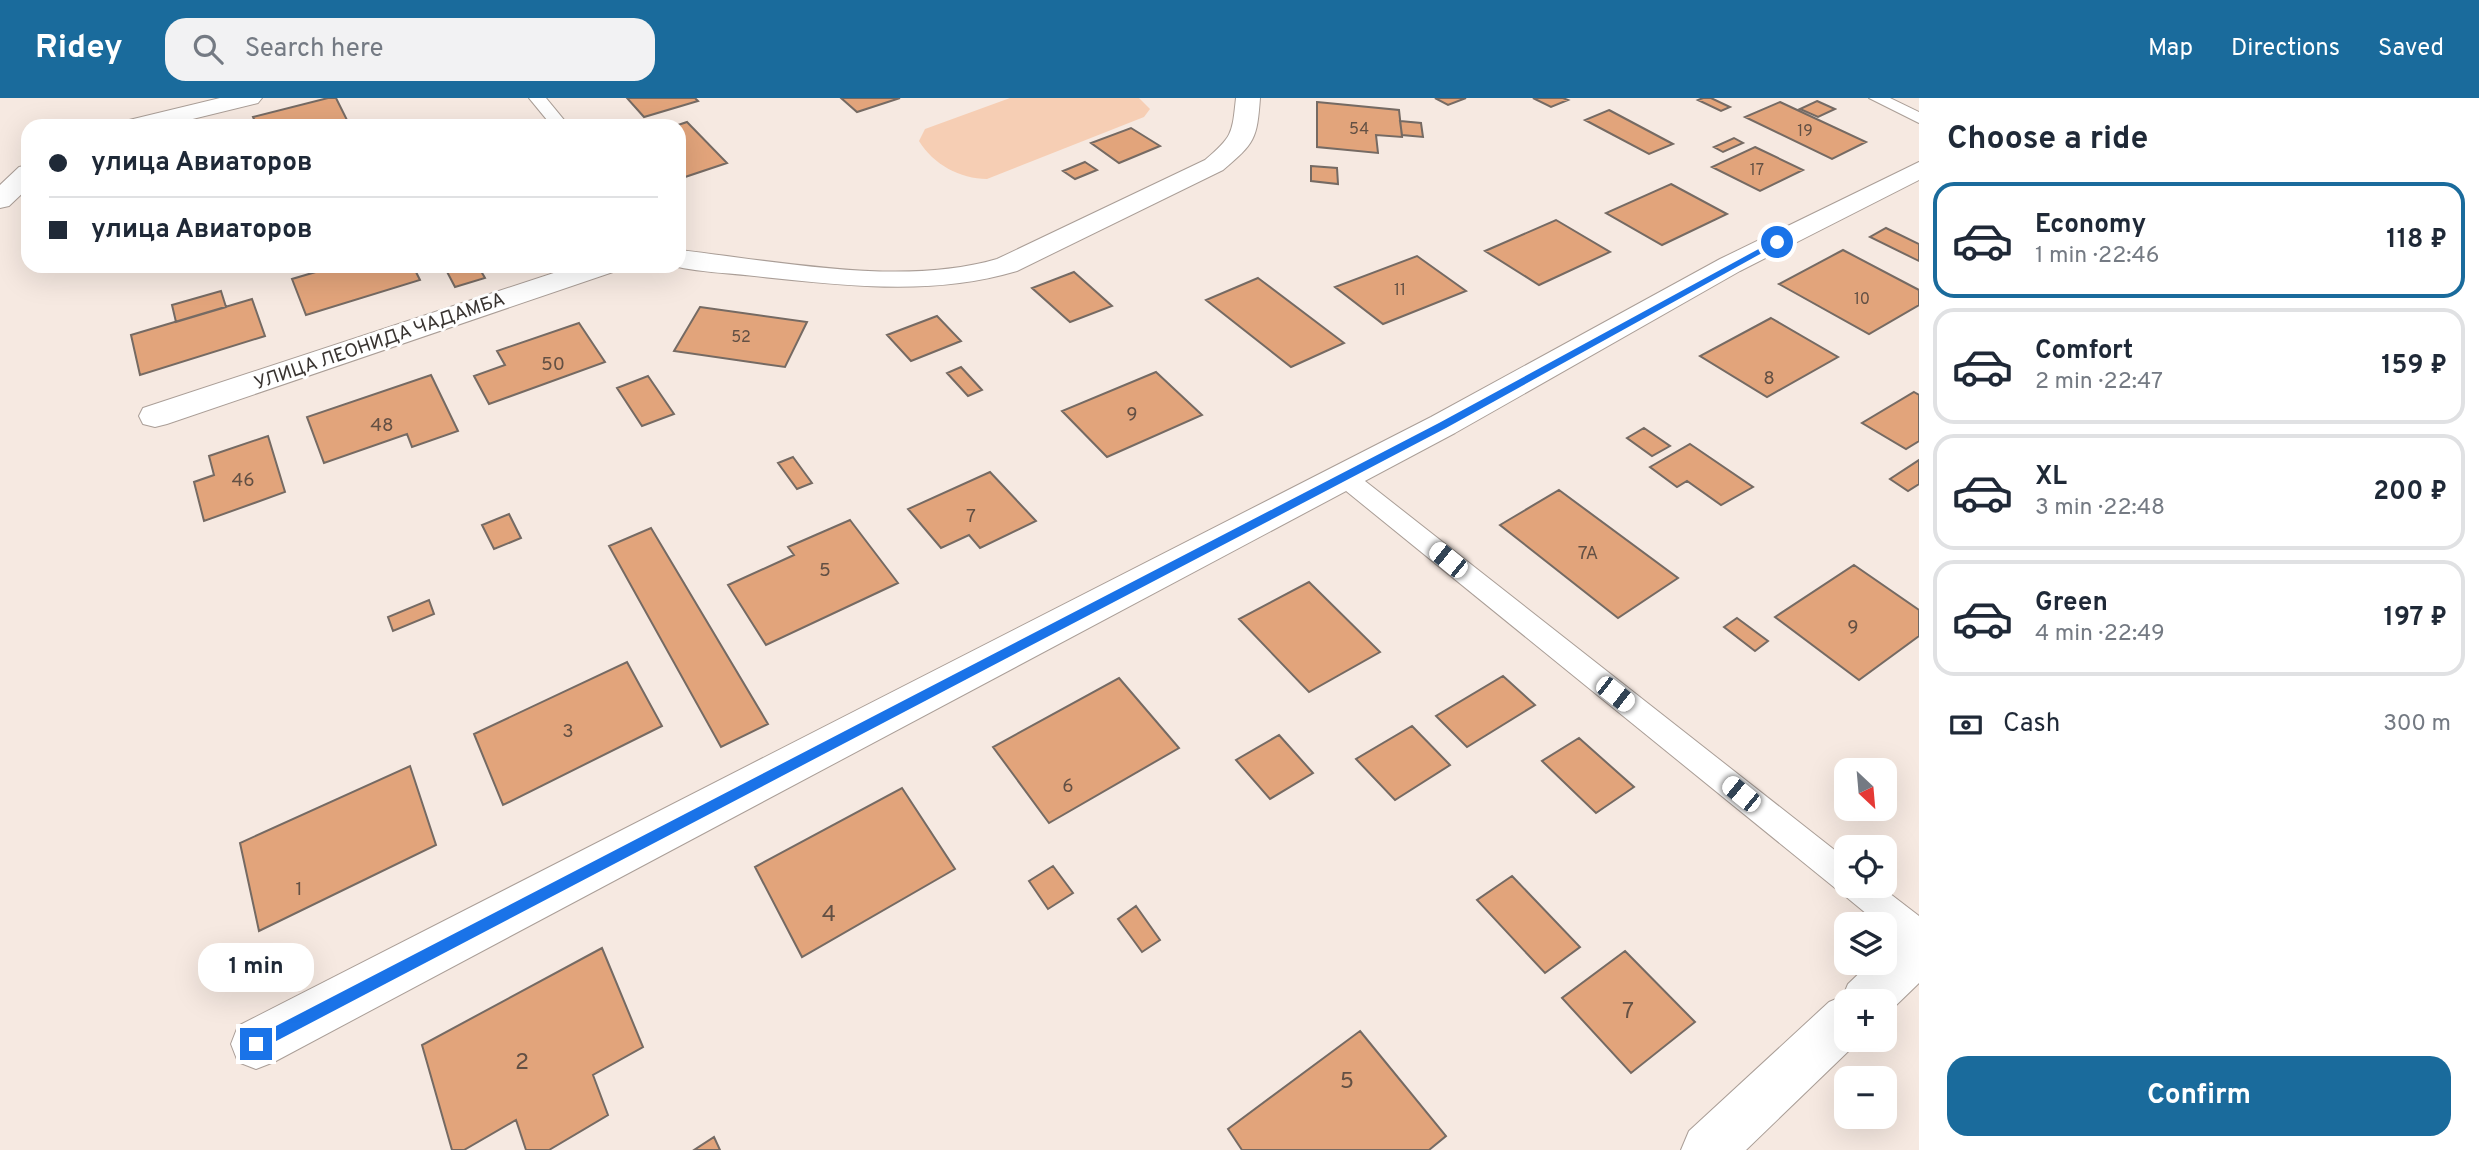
<!DOCTYPE html>
<html lang="en">
<head>
<meta charset="utf-8">
<style>
  body { margin:0; font-family:Overpass,sans-serif; background:#f2f2f3; color:#1f2937; height:100vh; display:flex; flex-direction:column; font-size:26px; white-space:nowrap }
  * { box-sizing:border-box; margin:0 }
  p { font-size:23px; color:#747a83 }
  .icon { flex:none; width:38px; height:38px; fill:none; stroke:currentColor; stroke-width:2; stroke-linecap:round; stroke-linejoin:round }
  .map { position:relative; flex:1; overflow:hidden }
  .sheet { display:flex; flex-direction:column; background:#fff; width:560px }
  .sheet>* { flex:none }
  .hud { position:absolute; left:21px; top:21px; width:665px; height:154px; border-radius:21px; box-shadow:0 7px 28px #0002; display:grid; align-content:center; height:154px; padding:0 28px; background:#fff }
  .needle { width:46px; rotate:154deg }
  .controls { position:absolute; left:1834px; top:660px; display:grid; gap:14px }
  .controls a { display:grid; place-items:center; width:63px; height:63px; border-radius:14px; background:#fff; box-shadow:0 7px 28px #0002; font-size:35px }
  .end { position:absolute; width:32px; height:32px; margin:-16px; border:9px solid #1a73e8; background:#fff; box-shadow:0 0 0 4px #fff }
  .from { border-radius:50% }
  .bubble { position:absolute; height:49px; border-radius:21px; background:#fff; box-shadow:0 7px 28px #0002; font-size:23px; font-weight:700; line-height:49px; text-align:center }
  .car { position:absolute; width:21px; height:42px; margin:-21px -10px; border-radius:9px; box-shadow:0 0 5px 2px #0007; background:linear-gradient(#fff 24%,#345 0 40%,#fff 0 76%,#345 0 86%,#fff 0) }
  .hud b { display:flex; align-items:center; gap:24px; height:66px; font-size:26px }
  .hud b+b { border-top:2px solid #e0e1e3 }
  .hud i { width:18px; height:18px; background:#1f2937 }
  ul { padding:0; list-style:none }
  li { display:flex; align-items:center; gap:21px; height:116px; margin:0 14px 10px; padding:0 14px; border:4px solid #e0e1e3; border-radius:21px }
  li div { flex:1 }
  li b { display:block; font-size:26px }
  li em { font-style:normal; font-weight:700 }
  li.active { border-color:#1a6b9c }
  li>.icon { width:63px; height:63px; stroke-width:1.5 }
  h2 { padding:0 28px; font-size:32px; line-height:84px }
  .pay { display:flex; align-items:center; gap:18px; height:77px; padding:0 28px; font-size:26px }
  .pay p { margin-inline-start:auto }
  .primary-button { display:flex; gap:14px; margin-top:auto; padding:14px 28px }
  .primary-button a { flex:1; height:80px; border-radius:21px; background:#1a6b9c; color:#fff; font-size:28px; font-weight:700; line-height:80px; text-align:center }
  header { display:flex; align-items:center; gap:42px; box-sizing:border-box; height:98px; padding:0 35px; background:#1a6b9c; color:#fff }
  header strong { font-size:33px }
  nav { display:flex; gap:38px; margin-inline-start:auto; font-size:24px }
  .search { width:490px; height:63px; background:#f2f2f3; display:flex; align-items:center; gap:18px; box-sizing:border-box; padding:0 24px; border-radius:21px; color:#747a83; font-size:26px }
  main { display:flex; flex:1; min-height:0 }
  .map>svg:first-child { display:block }
</style>
</head>
<body>
<header>
<strong>Ridey</strong>
<div class="search"><svg class="icon" aria-label="search" viewBox="0 0 24 24"><circle cx="10" cy="10" r="6"/><path d="M15 15l6 6"/></svg>Search here</div>
<nav><a>Map</a><a>Directions</a><a>Saved</a></nav>
</header>
<main>
<div class="map">
<svg width="1919" height="1052" viewBox="0 0 1919 1052">
  <rect width="100%" height="100%" fill="#f6e9e1"/>
  <path fill="#f6ceb4" d="M1010,0H1139L1150,11L1144,19L987,81C960,81 933,66 919,43L925,31Z"/>
  <path fill="#e2a47b" stroke="#756a63" stroke-width="2" d="M328,0H336L348,24L331,28H257L253,19Z
    M627,0H695L698,3L644,19Z
    M841,0H900L857,14Z
    M1435,0H1466L1448,7Z
    M1533,0H1563L1568,2L1551,9Z
    M1703,0H1711L1730,9L1721,13L1698,2Z
    M1817,3L1835,11L1818,19L1800,11Z
    M1317,4L1399,12L1402,39L1376,37L1378,55L1317,49Z
    M1780,4L1866,44L1832,61L1745,19Z
    M1609,12L1673,46L1649,56L1585,22Z
    M1400,23L1421,25L1423,39L1402,37Z
    M687,24L727,65L679,81V28H675Z
    M1131,30L1160,48L1119,65L1091,45Z
    M1734,40L1743,45L1723,54L1714,49Z
    M1755,49L1803,72L1760,93L1712,69Z
    M1085,64L1097,72L1075,81L1063,73Z
    M1311,68L1337,70L1338,86L1311,83Z
    M1671,86L1727,116L1662,147L1606,115Z
    M1556,122L1610,154L1539,187L1485,153Z
    M1886,130L1919,146V163L1870,139Z
    M1843,152L1919,192V207L1869,236L1779,186Z
    M1417,158L1466,193L1383,226L1335,189Z
    M336,168H413L420,182L306,217L292,181Z
    M444,168H478L485,180L455,189Z
    M1074,174L1112,208L1070,224L1032,190Z
    M1258,180L1344,245L1291,269L1206,202Z
    M221,193L226,209L176,224L172,207Z
    M252,201L265,238L140,277L131,237Z
    M700,209L807,224L785,269L674,253Z
    M937,218L961,243L911,263L887,237Z
    M1771,220L1838,259L1767,299L1700,258Z
    M579,225L605,264L489,306L474,278L505,267L497,253Z
    M961,269L982,292L968,298L947,275Z
    M1156,274L1202,317L1107,359L1062,313Z
    M431,277L458,333L412,349L407,336L324,365L307,319Z
    M648,278L674,316L642,328L617,290Z
    M1914,294L1919,297V343L1906,351L1862,325Z
    M1644,330L1670,348L1652,358L1627,340Z
    M268,338L285,394L204,423L194,384L214,377L209,358Z
    M1690,346L1753,389L1721,407L1687,383L1677,389L1650,369Z
    M793,359L812,385L797,391L778,365Z
    M1919,362V386L1908,393L1890,381Z
    M990,374L1036,423L980,450L969,437L941,450L908,411Z
    M1559,392L1678,480L1618,520L1500,427Z
    M509,416L521,440L494,451L482,427Z
    M850,422L898,485L766,547L728,487L794,457L788,449Z
    M651,430L768,626L721,649L609,448Z
    M1854,467L1919,512V538L1859,582L1775,519Z
    M1309,484L1380,554L1309,594L1239,521Z
    M429,502L434,516L393,533L388,519Z
    M1737,520L1768,543L1755,553L1724,529Z
    M627,564L662,628L503,707L474,636Z
    M1503,578L1535,607L1467,649L1436,618Z
    M1119,580L1179,650L1049,725L993,649Z
    M1412,628L1450,667L1395,702L1356,661Z
    M1279,637L1313,675L1270,701L1236,662Z
    M1579,640L1634,689L1596,715L1542,663Z
    M410,668L436,747L259,833L240,745Z
    M902,690L955,771L802,859L755,769Z
    M1053,768L1073,795L1048,811L1029,783Z
    M1512,778L1580,849L1545,875L1477,802Z
    M1136,808L1160,842L1142,854L1118,821Z
    M602,850L643,949L593,977L608,1017L549,1052H526L516,1022L464,1052H452L422,947Z
    M1625,853L1695,924L1631,975L1562,900Z
    M1360,933L1446,1038L1429,1052H1242L1228,1031Z
    M714,1039L720,1052H694Z"/>
  <g fill="none" stroke-linecap="round" stroke-linejoin="round">
    <defs>
      <path id="service" d="M529,0H546L569,28H552Z
        M1869,0H1890L1919,14V25Z
        M1343,370L1351,372L1846,761V788H1880L1919,818V854L1908,849L1885,831V826H1879L1845,798L1843,793L1835,790L1335,384L1331,378L1335,372Z"/>
      <path id="minor" d="M220,0H262L258,5L164,28H122L125,23Z
        M1236,0H1260C1257,41 1255,45 1223,72L1017,173C933,198 849,188 763,179C734,175 702,175 673,168H679V152C777,163 902,189 997,161L1205,62C1233,38 1232,36 1236,0Z
        M1919,64V82L1740,173L1455,335L274,964L256,971L238,964L231,946L238,928L1431,319L1720,161Z
        M28,67V90L9,108L0,110V87L19,69Z
        M575,168H617L613,174L167,326L155,329L143,326L139,318L143,310Z
        M1919,829V885L1885,918V903H1846V942H1860L1746,1052H1681L1689,1033L1829,904L1843,898L1848,886L1871,864H1885V852L1902,835Z"/>
    </defs>
    <use href="#service" stroke="#aa9e97" stroke-width="2"/>
    <use href="#minor" stroke="#aa9e97" stroke-width="2"/>
    <use href="#service" fill="#fff" fill-rule="evenodd"/>
    <use href="#minor" fill="#fff" fill-rule="evenodd"/>
  </g>
  <path fill="#1a73e8" d="M1777,141L1780,145L1446,330L261,951L256,953L251,951L248,946L251,941L1439,325Z"/>
  <g text-anchor="middle" stroke-width="6" stroke-linejoin="round" paint-order="stroke">
    <g font-size="16" fill="#635044">
      <text x="1359" y="36">54</text>
      <text x="1805" y="38">19</text>
      <text x="1757" y="77">17</text>
      <text x="1400" y="197">11</text>
      <text x="1862" y="206">10</text>
      <text x="741" y="244">52</text>
    </g>
    <g font-size="19" fill="#393431" stroke="#fff">
      <text transform="translate(379 242) rotate(-19)" y="7">УЛИЦА ЛЕОНИДА ЧАДАМБА</text>
    </g>
    <g font-size="19" fill="#635044">
      <text x="553" y="272">50</text>
      <text x="1769" y="286">8</text>
      <text x="1132" y="322">9</text>
      <text x="382" y="333">48</text>
      <text x="243" y="388">46</text>
      <text x="971" y="424">7</text>
      <text x="1588" y="461">7А</text>
      <text x="825" y="478">5</text>
      <text x="1853" y="535">9</text>
      <text x="568" y="639">3</text>
      <text x="1068" y="694">6</text>
      <text x="299" y="797">1</text>
    </g>
    <g font-size="23" fill="#635044">
      <text x="829" y="823">4</text>
      <text x="1628" y="920">7</text>
      <text x="522" y="971">2</text>
      <text x="1347" y="990">5</text>
    </g>
  </g>
</svg>
<div class="controls">
<a><svg class="needle" viewBox="-14 -14 28 28"><path d="M0-13l5 13h-10z" fill="#e53935"/><path d="M0 13l5-13h-10z" fill="#747a83"/></svg></a>
<a><svg class="icon" aria-label="locate" viewBox="0 0 24 24"><circle cx="12" cy="12" r="6"/><path d="M12 2v4M12 18v4M2 12h4M18 12h4"/></svg></a>
<a><svg class="icon" aria-label="layers" viewBox="0 0 24 24"><path d="M12 4l9 5-9 5-9-5zM3 14l9 5 9-5"/></svg></a>
<a>+</a>
<a>−</a>
</div>
<i class="end from" style="left:1777px;top:144px"></i>
<i class="end" style="left:256px;top:946px"></i>
<div class="bubble" style="left:198px;top:845px;width:116px">1 min</div>
<i class="car" style="left:1448px;top:462px;rotate:309deg"></i>
<i class="car" style="left:1615px;top:596px;rotate:128deg"></i>
<i class="car" style="left:1741px;top:696px;rotate:309deg"></i>
<div class="hud">
<b><i class="from"></i>улица Авиаторов</b>
<b><i></i>улица Авиаторов</b>
</div>
</div>
<section class="sheet">
<h2>Choose a ride</h2>
<ul>
<li class="active"><svg class="icon" aria-label="car" viewBox="0 0 24 24"><path d="M5 17H2v-5l4-1 3-4h7l3 4 3 1v5h-3M9 17h6M6 11h13"/><circle cx="7" cy="17" r="2"/><circle cx="17" cy="17" r="2"/></svg><div><b>Economy</b><p>1 min · 22:46</p></div><em>118 ₽</em></li>
<li><svg class="icon" aria-label="car" viewBox="0 0 24 24"><path d="M5 17H2v-5l4-1 3-4h7l3 4 3 1v5h-3M9 17h6M6 11h13"/><circle cx="7" cy="17" r="2"/><circle cx="17" cy="17" r="2"/></svg><div><b>Comfort</b><p>2 min · 22:47</p></div><em>159 ₽</em></li>
<li><svg class="icon" aria-label="car" viewBox="0 0 24 24"><path d="M5 17H2v-5l4-1 3-4h7l3 4 3 1v5h-3M9 17h6M6 11h13"/><circle cx="7" cy="17" r="2"/><circle cx="17" cy="17" r="2"/></svg><div><b>XL</b><p>3 min · 22:48</p></div><em>200 ₽</em></li>
<li><svg class="icon" aria-label="car" viewBox="0 0 24 24"><path d="M5 17H2v-5l4-1 3-4h7l3 4 3 1v5h-3M9 17h6M6 11h13"/><circle cx="7" cy="17" r="2"/><circle cx="17" cy="17" r="2"/></svg><div><b>Green</b><p>4 min · 22:49</p></div><em>197 ₽</em></li>
</ul>
<div class="pay"><svg class="icon" aria-label="cash" viewBox="0 0 24 24"><path d="M3 7h18v10H3z"/><circle cx="12" cy="12" r="2"/></svg>Cash<p>300 m</p></div>
<div class="primary-button"><a>Confirm</a></div>
</section>
</main>
</body>
</html>
